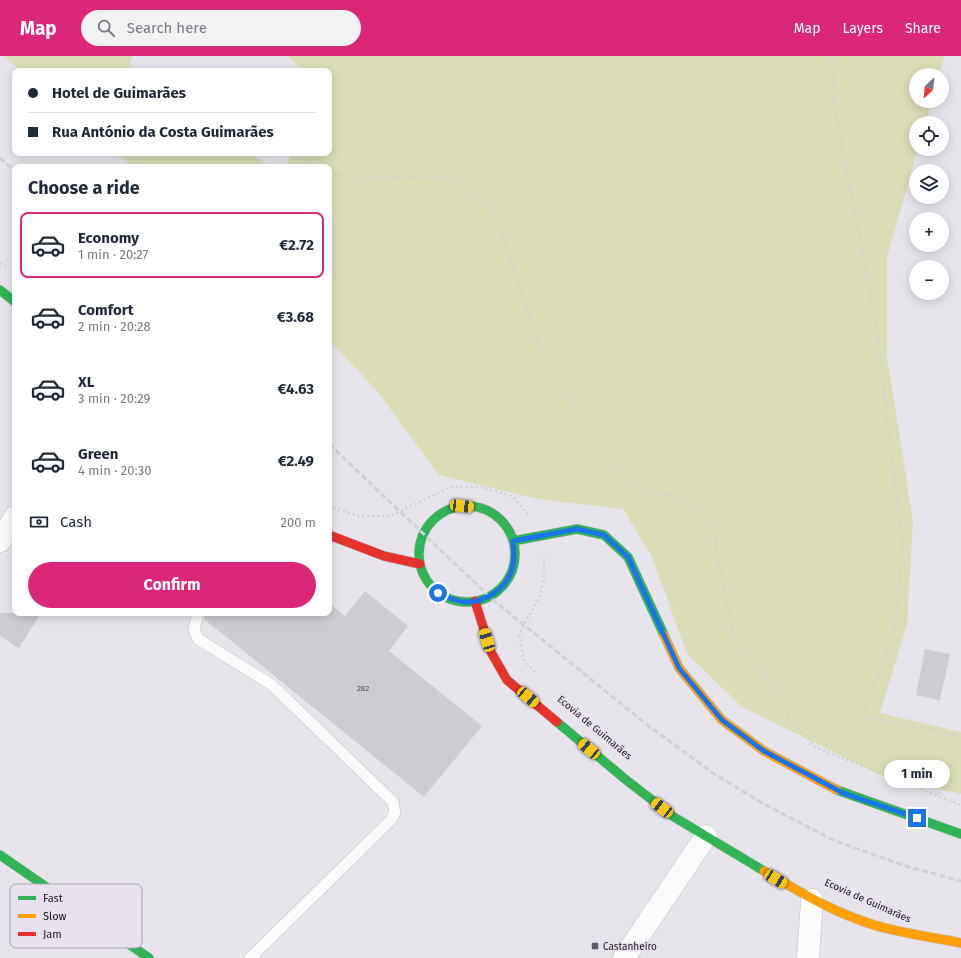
<!DOCTYPE html>
<html lang="en">
<head>
<meta charset="utf-8">
<style>
  body { margin:0; font-family:"Fira Sans",sans-serif; background:#f2f2f3; color:#1f2937; height:100vh; display:flex; flex-direction:column; font-size:15px; white-space:nowrap }
  * { box-sizing:border-box; margin:0 }
  p { font-size:13px; color:#747a83 }
  .icon { flex:none; width:22px; height:22px; fill:none; stroke:currentColor; stroke-width:2; stroke-linecap:round; stroke-linejoin:round }
  .map { position:relative; flex:1; overflow:hidden }
  .panel { position:absolute; left:12px; top:108px; width:320px; height:452px; display:flex; flex-direction:column; background:#fff; border-radius:8px; box-shadow:0 2px 10px #0003 }
  .panel>* { flex:none }
  .guide { position:absolute; left:12px; top:12px; width:320px; height:88px; border-radius:8px; box-shadow:0 2px 10px #0003; display:grid; align-content:center; height:88px; padding:0 16px; background:#fff }
  .needle { width:26px; rotate:207deg }
  .tools { position:absolute; left:909px; top:12px; display:grid; gap:8px }
  .tools a { display:grid; place-items:center; width:40px; height:40px; border-radius:50%; background:#fff; box-shadow:0 2px 10px #0003; font-size:20px }
  .end { position:absolute; width:18px; height:18px; margin:-9px; border:5px solid #1a73e8; background:#fff; box-shadow:0 0 0 2px #fff }
  .from { border-radius:50% }
  .bubble { position:absolute; height:28px; border-radius:14px; background:#fff; box-shadow:0 2px 10px #0003; font-size:13px; font-weight:700; line-height:28px; text-align:center }
  .car { position:absolute; width:12px; height:24px; margin:-12px -6px; border-radius:5px; box-shadow:0 0 3px 1px #0007; background:linear-gradient(#f5c518 24%,#345 0 40%,#f5c518 0 76%,#345 0 86%,#f5c518 0) }
  .guide b { display:flex; align-items:center; gap:14px; height:38px; font-size:15px }
  .guide b+b { border-top:1px solid #e0e1e3 }
  .guide i { width:10px; height:10px; background:#1f2937 }
  ul { padding:0; list-style:none }
  li { display:flex; align-items:center; gap:12px; height:66px; margin:0 8px 6px; padding:0 8px; border:2px solid transparent; border-radius:8px }
  li div { flex:1 }
  li b { display:block; font-size:15px }
  li em { font-style:normal; font-weight:700 }
  li.selected { border-color:#db2777 }
  li>.icon { width:36px; height:36px; stroke-width:1.5 }
  h2 { padding:0 16px; font-size:18px; line-height:48px }
  .pay { display:flex; align-items:center; gap:10px; height:44px; padding:0 16px; font-size:15px }
  .pay p { margin-inline-start:auto }
  .cta { display:flex; gap:8px; margin-top:auto; padding:8px 16px }
  .cta a { flex:1; height:46px; border-radius:24px; background:#db2777; color:#fff; font-size:16px; font-weight:700; line-height:46px; text-align:center }
  header { display:flex; align-items:center; gap:24px; box-sizing:border-box; height:56px; padding:0 20px; background:#db2777; color:#fff }
  header strong { font-size:19px }
  nav { display:flex; gap:22px; margin-inline-start:auto; font-size:14px }
  .search { width:280px; height:36px; background:#f2f2f3; display:flex; align-items:center; gap:10px; box-sizing:border-box; padding:0 14px; border-radius:22px; color:#747a83; font-size:15px }
  .map>svg:first-child { display:block }
</style>
</head>
<body>
<header>
<strong>Map</strong>
<div class="search"><svg class="icon" aria-label="search" viewBox="0 0 24 24"><circle cx="10" cy="10" r="6"/><path d="M15 15l6 6"/></svg>Search here</div>
<nav><a>Map</a><a>Layers</a><a>Share</a></nav>
</header>
<div class="map">
<svg width="961" height="902" viewBox="0 0 961 902">
  <rect width="100%" height="100%" fill="#e8e4ec"/>
  <path fill="#dbddb6" d="M3,0H133L129,7L135,15H21Z
    M287,0H945L939,19H916V45H932L926,67H916V93H918L887,201V301L913,465L907,569L880,657L961,676V738L880,719L742,651L687,598L652,501L623,453L538,443L439,419L378,336L329,284V111H285L292,97H329V15H305Z
    M117,97H248L272,111H133Z"/>
  <path fill="#ceccd2" d="M365,535L408,570L389,595L482,670L424,741L204,563L205,557H329V547L345,560Z
    M0,557H41L19,592L0,580Z
    M925,593L950,598L940,644L916,639Z"/>
  <g fill="none" stroke-linecap="round" stroke-linejoin="round">
    <defs>
      <path id="lane" d="M198,557L194,574L198,583L272,629L393,746L395,756L391,764L250,902"/>
      <path id="street" d="M0,485L15,461
        M624,902L706,780
        M808,902L812,844"/>
      <path id="fast" d="M0,234L15,246
        M419 498a48 48 0 1 1 96 0a48 48 0 1 1-96 0Z
        M513,485L577,473L604,479L628,501L664,579
        M557,666L625,723L674,761L764,815
        M837,734L961,778
        M0,799L149,902"/>
      <path id="slow" d="M664,579L679,612L722,664L764,695L837,734
        M764,815C795,833 824,851 857,863C889,876 927,880 961,887"/>
      <path id="jam" d="M329,479L384,500L420,508
        M475,545L491,596L507,624L557,666"/>
    </defs>
    <use href="#lane" stroke="#bfbcc3" stroke-width="12"/>
    <use href="#street" stroke="#bfbcc3" stroke-width="23"/>
    <use href="#fast" stroke="#bfbcc3" stroke-width="10"/>
    <use href="#slow" stroke="#bfbcc3" stroke-width="10"/>
    <use href="#jam" stroke="#bfbcc3" stroke-width="10"/>
    <path stroke="#d0d0d2" stroke-width="2.5" stroke-dasharray="2 3" stroke-linecap="butt" d="M832,0L834,49L876,267L903,491L894,578L862,660L961,680
      M293,98L318,111
      M329,116L357,123L436,120L456,125L473,136L489,148L498,163L522,239L545,302L608,401L627,422L637,429L660,438L681,440L697,453L713,473L734,582C746,603 789,640 788,661L815,691L961,749
      M0,207L7,212
      M329,450L358,460H391L450,431H480L512,440L528,459
      M535,616L524,604L519,578L540,540L544,522V500"/>
    <use href="#lane" stroke="#fcfbfc" stroke-width="11"/>
    <use href="#street" stroke="#fcfbfc" stroke-width="22"/>
    <use href="#fast" stroke="#30b455" stroke-width="9"/>
    <use href="#slow" stroke="#ff9f0a" stroke-width="9"/>
    <use href="#jam" stroke="#e5322d" stroke-width="9"/>
    <path stroke="#d1d0d2" stroke-width="3" stroke-dasharray="6 3" stroke-linecap="butt" d="M0,102L15,115
      M329,388L492,543L646,668L713,717L762,747L835,785L909,811L961,825"/>
  </g>
  <g fill="none" stroke-linecap="round" stroke-linejoin="round">
    <path stroke="#1a73e8" stroke-width="5" d="M438,537C444,539 450,543 455,544C476,551 501,538 510,519C515,508 514,497 513,485L577,473L604,479L628,501L679,612L722,664L764,695L843,737L917,762"/>
  </g>
  <rect fill="#605d63" stroke="#e8e1ef" stroke-width="1.5" x="591" y="886" width="8" height="8" rx="2"/>
  <g text-anchor="middle" stroke-width="3" stroke-linejoin="round" paint-order="stroke">
    <g font-size="8" fill="#48464a">
      <text x="363" y="635">282</text>
    </g>
    <g font-size="10" fill="#171519" stroke="#e8e1ef">
      <text transform="translate(595 671) rotate(40)" y="4">Ecovia de Guimarães</text>
      <text transform="translate(868 844) rotate(24)" y="4">Ecovia de Guimarães</text>
    </g>
    <g font-size="10" fill="#171519" stroke="#e8e1ef" text-anchor="start">
      <text x="603" y="894">Castanheiro</text>
    </g>
  </g>
  <rect x="10" y="828" width="132" height="64" rx="6" fill="#e8e1ef" stroke="#a9a4af" stroke-width="1"/>
  <rect x="18" y="840" width="18" height="4" fill="#30b455"/>
  <rect x="18" y="858" width="18" height="4" fill="#ff9f0a"/>
  <rect x="18" y="876" width="18" height="4" fill="#e5322d"/>
  <g font-size="11" fill="#171519">
    <text x="43" y="846">Fast</text>
    <text x="43" y="864">Slow</text>
    <text x="43" y="882">Jam</text>
  </g>
</svg>
<div class="tools">
<a><svg class="needle" viewBox="-14 -14 28 28"><path d="M0-13l5 13h-10z" fill="#e53935"/><path d="M0 13l5-13h-10z" fill="#747a83"/></svg></a>
<a><svg class="icon" aria-label="locate" viewBox="0 0 24 24"><circle cx="12" cy="12" r="6"/><path d="M12 2v4M12 18v4M2 12h4M18 12h4"/></svg></a>
<a><svg class="icon" aria-label="layers" viewBox="0 0 24 24"><path d="M12 4l9 5-9 5-9-5zM3 14l9 5 9-5"/></svg></a>
<a>+</a>
<a>−</a>
</div>
<i class="end from" style="left:438px;top:537px"></i>
<i class="end" style="left:917px;top:762px"></i>
<div class="bubble" style="left:884px;top:704px;width:66px">1 min</div>
<i class="car" style="left:462px;top:450px;rotate:96deg"></i>
<i class="car" style="left:487px;top:584px;rotate:343deg"></i>
<i class="car" style="left:528px;top:641px;rotate:130deg"></i>
<i class="car" style="left:589px;top:693px;rotate:310deg"></i>
<i class="car" style="left:662px;top:752px;rotate:307deg"></i>
<i class="car" style="left:776px;top:823px;rotate:121deg"></i>
<div class="guide">
<b><i class="from"></i>Hotel de Guimarães</b>
<b><i></i>Rua António da Costa Guimarães</b>
</div>
<section class="panel">
<h2>Choose a ride</h2>
<ul>
<li class="selected"><svg class="icon" aria-label="car" viewBox="0 0 24 24"><path d="M5 17H2v-5l4-1 3-4h7l3 4 3 1v5h-3M9 17h6M6 11h13"/><circle cx="7" cy="17" r="2"/><circle cx="17" cy="17" r="2"/></svg><div><b>Economy</b><p>1 min · 20:27</p></div><em>€2.72</em></li>
<li><svg class="icon" aria-label="car" viewBox="0 0 24 24"><path d="M5 17H2v-5l4-1 3-4h7l3 4 3 1v5h-3M9 17h6M6 11h13"/><circle cx="7" cy="17" r="2"/><circle cx="17" cy="17" r="2"/></svg><div><b>Comfort</b><p>2 min · 20:28</p></div><em>€3.68</em></li>
<li><svg class="icon" aria-label="car" viewBox="0 0 24 24"><path d="M5 17H2v-5l4-1 3-4h7l3 4 3 1v5h-3M9 17h6M6 11h13"/><circle cx="7" cy="17" r="2"/><circle cx="17" cy="17" r="2"/></svg><div><b>XL</b><p>3 min · 20:29</p></div><em>€4.63</em></li>
<li><svg class="icon" aria-label="car" viewBox="0 0 24 24"><path d="M5 17H2v-5l4-1 3-4h7l3 4 3 1v5h-3M9 17h6M6 11h13"/><circle cx="7" cy="17" r="2"/><circle cx="17" cy="17" r="2"/></svg><div><b>Green</b><p>4 min · 20:30</p></div><em>€2.49</em></li>
</ul>
<div class="pay"><svg class="icon" aria-label="cash" viewBox="0 0 24 24"><path d="M3 7h18v10H3z"/><circle cx="12" cy="12" r="2"/></svg>Cash<p>200 m</p></div>
<div class="cta"><a>Confirm</a></div>
</section>
</div>
</body>
</html>
